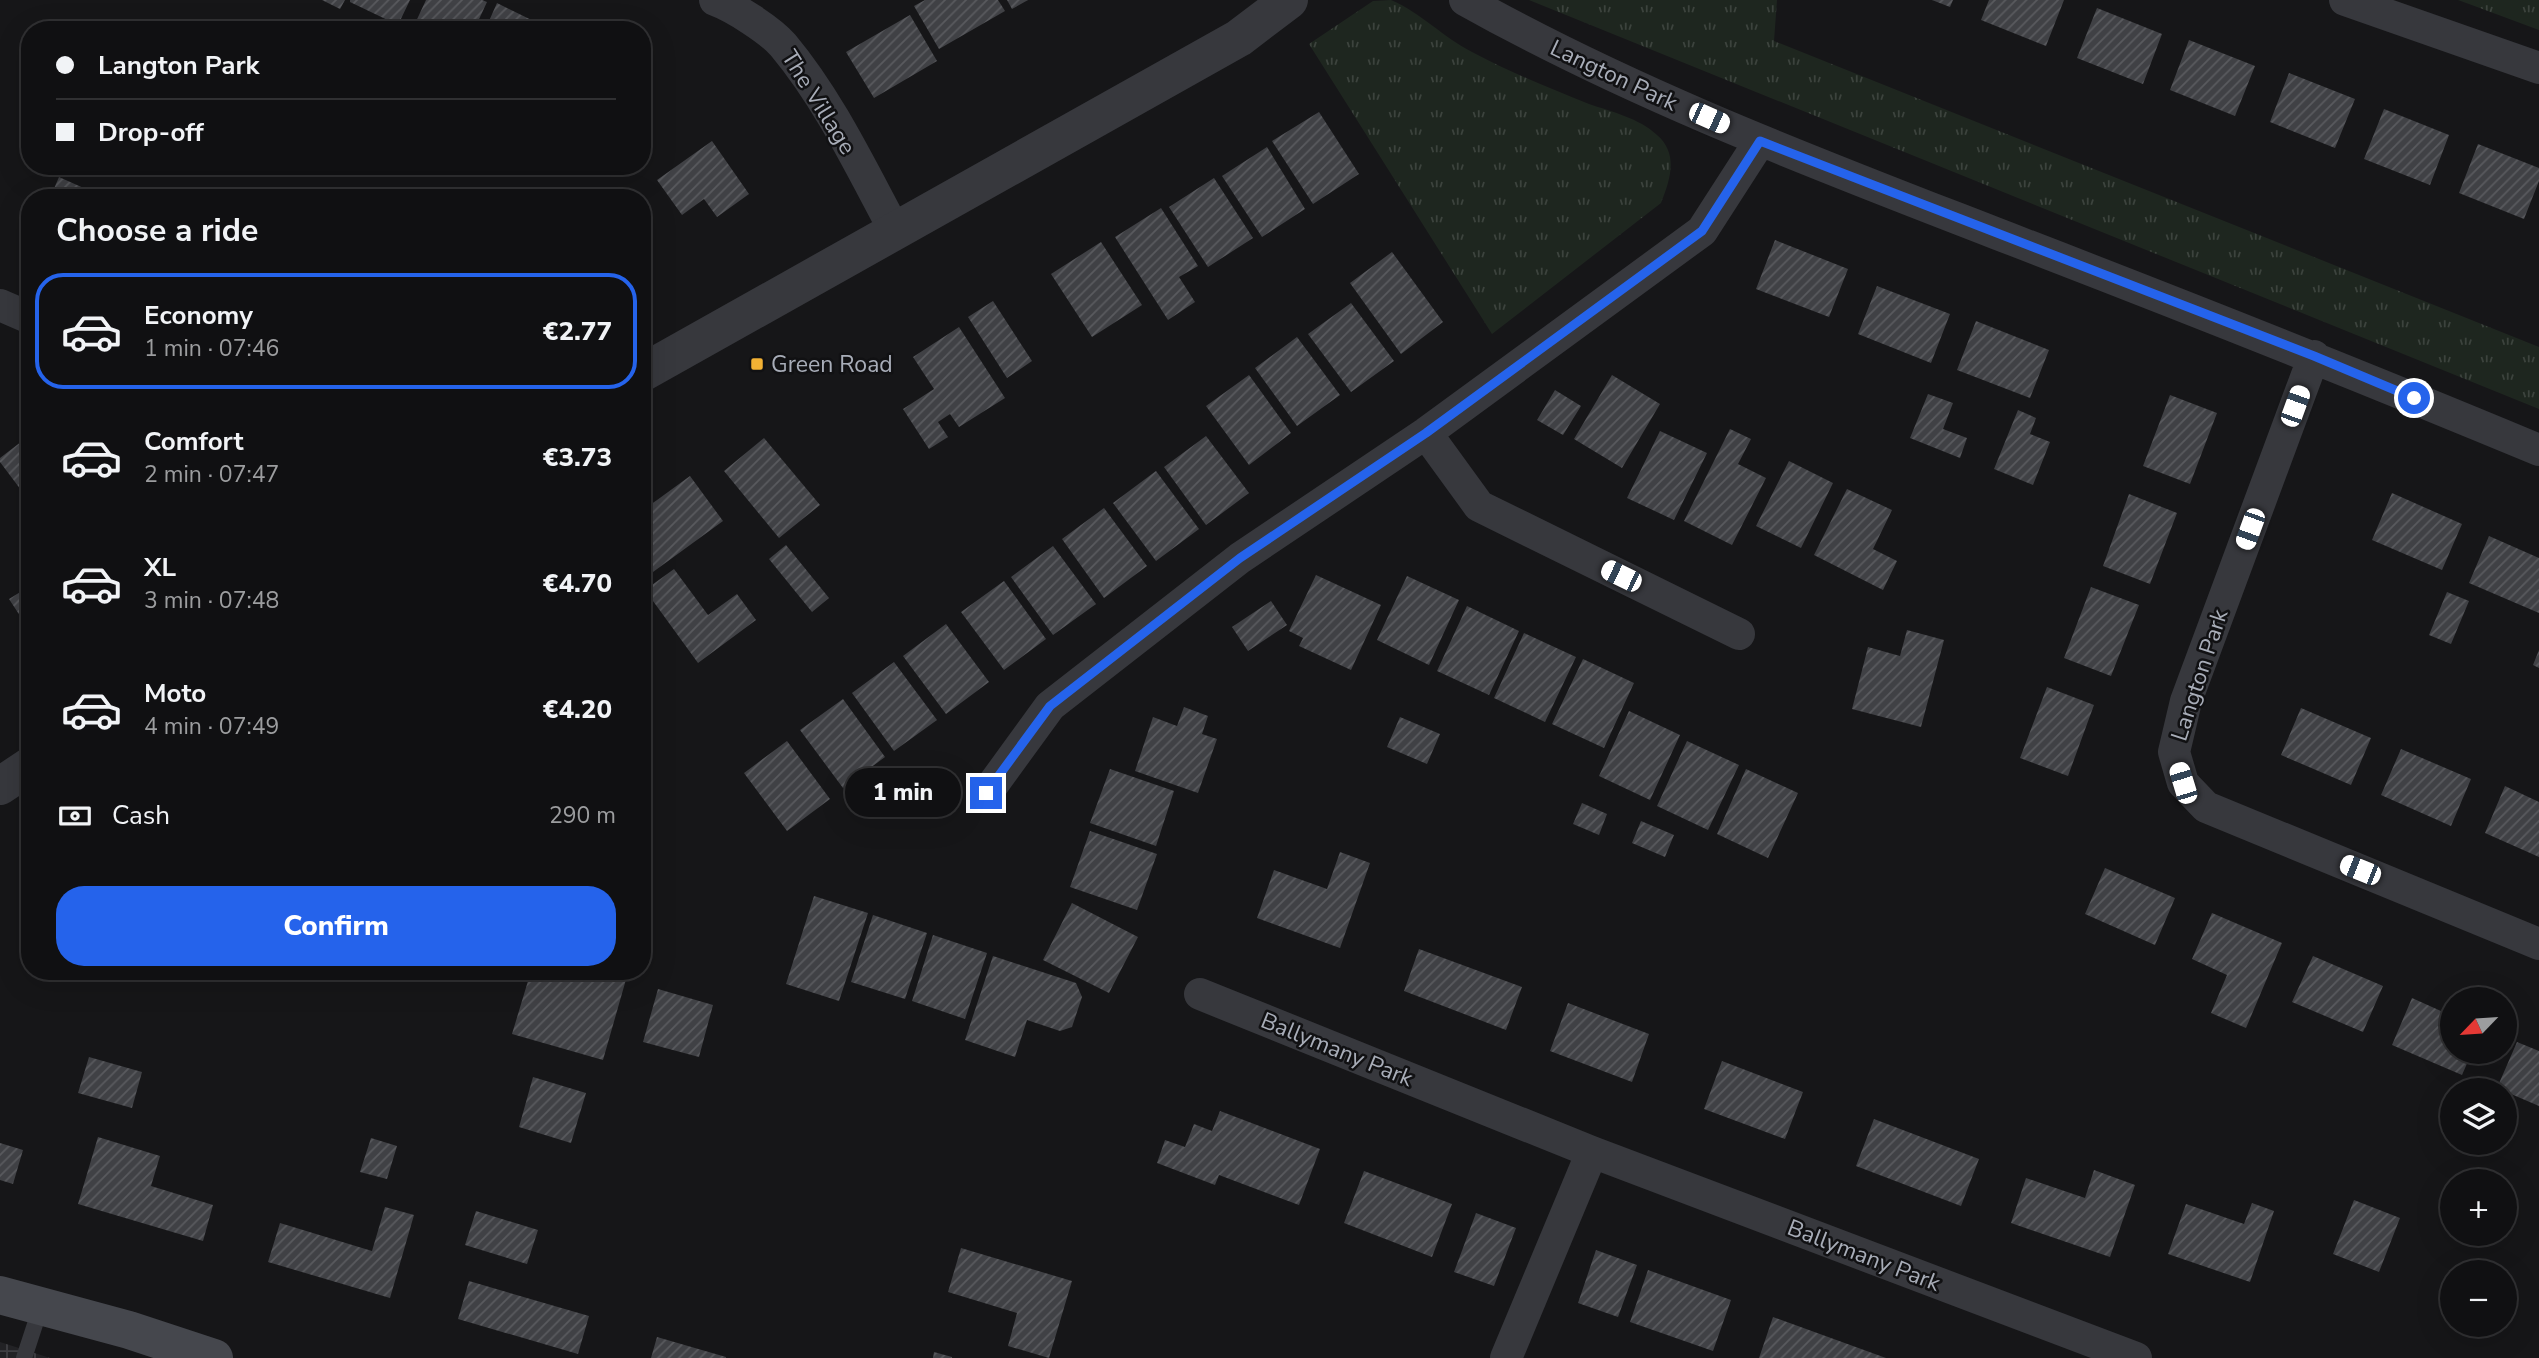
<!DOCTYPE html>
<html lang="en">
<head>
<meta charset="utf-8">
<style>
  body { margin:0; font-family:"Nunito Sans",sans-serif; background:#19191b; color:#f1f3f6; height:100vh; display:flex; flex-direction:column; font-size:26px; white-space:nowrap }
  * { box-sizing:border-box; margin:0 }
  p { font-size:23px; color:#9c9d9f }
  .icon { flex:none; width:38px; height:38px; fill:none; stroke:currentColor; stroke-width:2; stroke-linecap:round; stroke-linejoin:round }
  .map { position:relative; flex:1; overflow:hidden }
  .side { position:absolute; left:21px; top:189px; width:630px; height:791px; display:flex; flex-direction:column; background:#101012; border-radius:28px; box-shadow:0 7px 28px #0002,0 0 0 2px #303032 }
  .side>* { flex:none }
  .top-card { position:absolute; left:21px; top:21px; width:630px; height:154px; border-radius:28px; box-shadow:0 7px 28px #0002,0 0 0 2px #303032; display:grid; align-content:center; height:154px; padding:0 35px; background:#101012 }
  .needle { width:46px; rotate:245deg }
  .buttons { position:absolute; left:2440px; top:987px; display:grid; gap:14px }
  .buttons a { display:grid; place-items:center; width:77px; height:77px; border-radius:50%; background:#101012; box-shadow:0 7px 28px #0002,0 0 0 2px #303032; font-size:35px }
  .end { position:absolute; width:32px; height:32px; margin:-16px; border:9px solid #2563eb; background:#fff; box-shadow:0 0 0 4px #fff }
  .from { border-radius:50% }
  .bubble { position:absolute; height:49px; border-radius:24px; background:#101012; box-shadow:0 7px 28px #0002,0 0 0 2px #303032; font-size:23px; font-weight:800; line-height:49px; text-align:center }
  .car { position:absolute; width:21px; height:42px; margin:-21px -10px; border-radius:9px; box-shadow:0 0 5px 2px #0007; background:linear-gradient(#fff 24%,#345 0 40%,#fff 0 76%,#345 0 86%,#fff 0) }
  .top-card b { display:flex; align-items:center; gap:24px; height:66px; font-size:26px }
  .top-card b+b { border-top:2px solid #303032 }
  .top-card i { width:18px; height:18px; background:#f1f3f6 }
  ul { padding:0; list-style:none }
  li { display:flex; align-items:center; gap:21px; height:116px; margin:0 14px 10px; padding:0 21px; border:4px solid transparent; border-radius:28px }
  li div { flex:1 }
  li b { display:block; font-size:26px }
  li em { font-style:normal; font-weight:800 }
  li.current { border-color:#2563eb }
  li>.icon { width:63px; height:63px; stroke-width:1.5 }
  h2 { padding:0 35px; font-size:32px; line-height:84px }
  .pay { display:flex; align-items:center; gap:18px; height:77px; padding:0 35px; font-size:26px }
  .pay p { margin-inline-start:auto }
  .cta { display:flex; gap:14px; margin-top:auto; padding:14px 35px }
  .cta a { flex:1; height:80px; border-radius:28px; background:#2563eb; color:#fff; font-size:28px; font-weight:800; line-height:80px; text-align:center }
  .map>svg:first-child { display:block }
</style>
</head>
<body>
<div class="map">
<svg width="2539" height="1358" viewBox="0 0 2539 1358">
  <defs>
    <pattern id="industrial-grid" width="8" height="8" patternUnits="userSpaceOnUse" patternTransform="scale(1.75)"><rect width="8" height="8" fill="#222225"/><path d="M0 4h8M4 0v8" fill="none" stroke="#3f3f43"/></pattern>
    <pattern id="grass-tufts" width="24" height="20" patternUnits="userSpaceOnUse" patternTransform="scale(1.75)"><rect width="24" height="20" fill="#1e261f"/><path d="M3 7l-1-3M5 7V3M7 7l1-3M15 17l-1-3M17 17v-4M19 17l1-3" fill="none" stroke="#3c433d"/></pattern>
    <pattern id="building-hatch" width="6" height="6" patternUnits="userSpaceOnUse" patternTransform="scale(1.75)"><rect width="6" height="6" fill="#404145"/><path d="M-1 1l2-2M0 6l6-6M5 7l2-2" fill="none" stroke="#595a5e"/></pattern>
  </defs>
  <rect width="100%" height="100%" fill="#161618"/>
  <path fill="url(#industrial-grid)" d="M0,1342L50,1358H0Z"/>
  <path fill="url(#grass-tufts)" d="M1391,0C1421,13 1443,37 1472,52C1509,72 1550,88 1589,104C1612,112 1639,118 1657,135C1679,154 1670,180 1661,203L1492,334L1309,44L1373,1Z
    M1529,0H1777L1774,41L2539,347V409Z
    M2458,0H2539V30L2469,4Z"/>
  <path fill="url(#building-hatch)" d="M322,0H345L340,9Z
    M350,0H410L398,25L350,2Z
    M426,0H482L487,2L474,30H412Z
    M925,0H998L1005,11L939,49L914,6Z
    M1007,0H1028L1012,9Z
    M1932,0H1953L1950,7Z
    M1989,0H2064L2046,46L1981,20Z
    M497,3L552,30H485Z
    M2097,8L2162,34L2143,84L2077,58Z
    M910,15L937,61L874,98L846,52Z
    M2189,40L2255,66L2235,116L2170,90Z
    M2289,73L2355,99L2335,148L2270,122Z
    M2384,109L2449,135L2430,185L2364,159Z
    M1319,112L1359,174L1313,204L1272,141Z
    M712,141L749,194L717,217L704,199L682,215L657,180Z
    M2478,144L2539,168V181L2524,219L2459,193Z
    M1267,147L1305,209L1262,237L1222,176Z
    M59,177L106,198H50Z
    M1214,178L1253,238L1208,267L1169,207Z
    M1161,208L1198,266L1179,277L1195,302L1168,320L1115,237Z
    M1775,240L1848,269L1829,317L1756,289Z
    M1101,242L1142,305L1092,337L1051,274Z
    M1392,252L1443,322L1401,354L1350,283Z
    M1877,286L1950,314L1931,363L1858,334Z
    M993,301L1032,361L1007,378L968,317Z
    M1351,303L1394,361L1351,392L1308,334Z
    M1976,321L2049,350L2030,398L1957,370Z
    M959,327L1005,398L959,427L950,414L938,422L948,437L929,449L903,409L934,389L913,357Z
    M1297,337L1340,395L1297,426L1255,368Z
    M1249,375L1291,433L1249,465L1206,406Z
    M1612,375L1660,404L1622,468L1574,439Z
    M1555,390L1581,406L1563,435L1537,420Z
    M1928,394L1953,403L1943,429L1967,438L1960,458L1910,438Z
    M2170,395L2217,413L2190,484L2143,466Z
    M2018,410L2036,418L2030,434L2050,442L2033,485L1994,469Z
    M1730,429L1751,439L1738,464L1766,478L1732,545L1684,521Z
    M1660,431L1707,453L1674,520L1627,498Z
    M30,435V502L0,462V458Z
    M1206,436L1249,493L1206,525L1164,467Z
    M764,438L820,505L779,538L724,471Z
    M1789,461L1833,483L1801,548L1756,526Z
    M1156,471L1199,529L1156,561L1113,503Z
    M690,476L723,521L642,580V511Z
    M1847,489L1892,510L1873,549L1897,561L1883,590L1814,555Z
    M2392,493L2462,524L2442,570L2372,540Z
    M2129,494L2177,513L2150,584L2103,566Z
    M1104,508L1147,566L1104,598L1062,539Z
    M2489,536L2539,558V613L2469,583Z
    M786,545L829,598L812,612L769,559Z
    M1053,546L1096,604L1053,635L1011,577Z
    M674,569L708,615L737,594L756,620L698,663L645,590Z
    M1316,575L1381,605L1351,670L1299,646L1303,638L1289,631Z
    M1407,576L1459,600L1429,665L1377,640Z
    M1004,581L1046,639L1004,670L961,612Z
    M30,586V623L26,625L9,599Z
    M2091,587L2139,605L2111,676L2064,658Z
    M2447,592L2469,601L2451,644L2429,635Z
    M1271,601L1287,625L1248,651L1232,627Z
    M1467,606L1519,631L1489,695L1437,671Z
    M946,624L989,682L946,714L903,656Z
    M1907,630L1944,640L1921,727L1852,709L1868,647L1900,656Z
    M1524,633L1576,657L1545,722L1494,698Z
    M2539,650V668L2533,665Z
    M1583,659L1634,683L1604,748L1552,724Z
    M894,662L937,720L894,751L852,693Z
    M2047,687L2094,705L2068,776L2020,758Z
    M843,699L885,757L843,788L800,730Z
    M1184,707L1208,716L1202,734L1217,739L1198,793L1135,771L1153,717L1177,726Z
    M2301,708L2371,738L2351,785L2281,755Z
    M1629,711L1680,735L1650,800L1599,776Z
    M1400,717L1440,734L1427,764L1387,747Z
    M787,741L830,799L787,831L744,773Z
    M1687,741L1739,765L1708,830L1657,806Z
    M2401,749L2471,779L2451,826L2381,795Z
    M1110,769L1174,791L1156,846L1090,823Z
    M1746,769L1798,793L1768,858L1717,834Z
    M2505,786L2539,802V857L2485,833Z
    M1582,803L1607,814L1599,835L1573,824Z
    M1641,821L1674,835L1665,857L1632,843Z
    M1090,831L1157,854L1137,910L1070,887Z
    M1340,852L1370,863L1340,948L1257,918L1274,870L1327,889Z
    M2105,868L2175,898L2155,945L2085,914Z
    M814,896L868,913L839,1001L786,984Z
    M1072,903L1138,937L1109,993L1043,960Z
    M2212,913L2282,943L2246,1028L2211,1013L2227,975L2192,959Z
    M873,915L927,933L905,999L851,982Z
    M933,935L987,953L965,1019L912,1001Z
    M1419,949L1522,987L1506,1030L1404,991Z
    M993,956L1076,983L1082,997L1072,1027L1060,1031L1027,1020L1015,1057L965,1040Z
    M2313,956L2383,986L2363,1032L2292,1002Z
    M531,971H610L627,976L603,1060L512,1034Z
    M658,989L713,1005L699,1057L643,1042Z
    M2412,998L2452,1016V1052H2472L2462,1075L2392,1045Z
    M1568,1003L1649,1034L1632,1082L1550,1051Z
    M2517,1042L2539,1051V1106L2497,1088Z
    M89,1057L142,1072L132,1108L78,1093Z
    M1722,1061L1803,1092L1785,1139L1704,1109Z
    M533,1077L586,1093L571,1143L519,1127Z
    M1220,1111L1320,1149L1299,1205L1219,1175L1215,1185L1157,1163L1165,1140L1185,1147L1194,1124L1212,1131Z
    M1874,1119L1979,1159L1961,1206L1856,1166Z
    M98,1137L160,1156L151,1186L213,1205L203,1241L78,1204Z
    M371,1138L397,1146L387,1179L360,1172Z
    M0,1143L23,1150L13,1184L0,1180Z
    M2094,1170L2135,1185L2110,1257L2011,1223L2026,1178L2085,1198Z
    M1364,1171L1452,1204L1432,1257L1344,1223Z
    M2354,1200L2400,1218L2379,1272L2333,1254Z
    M2252,1203L2274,1211L2250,1282L2168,1254L2186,1204L2244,1224Z
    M385,1207L414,1215L390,1298L268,1262L280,1223L372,1251Z
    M476,1211L538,1230L527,1264L465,1245Z
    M1476,1213L1516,1228L1494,1286L1454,1272Z
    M961,1248L1072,1281L1049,1358L1008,1346L1017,1313L948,1292Z
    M1596,1250L1637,1265L1618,1317L1578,1303Z
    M1648,1270L1731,1300L1713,1351L1630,1322Z
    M469,1281L589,1316L578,1354L458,1319Z
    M1773,1317L1886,1358H1759Z
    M657,1337L726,1357V1358H651Z
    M934,1352L952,1357V1358H933Z"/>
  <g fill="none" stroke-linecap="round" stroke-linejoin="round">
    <path stroke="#37383d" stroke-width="16" d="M24,1358L41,1306"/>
    <path stroke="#37383d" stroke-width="32" d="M715,0C734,7 770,30 783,45C829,100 861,168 895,231
      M1465,0C1634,95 1815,163 1995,233C2177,303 2359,375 2539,450
      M2345,0L2539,68
      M0,305L30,318
      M2314,356L2186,701L2174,752L2183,783L2206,807L2539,944
      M1426,433L1479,506L1739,634
      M986,794L1050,706L1240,558L1426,433L1702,231L1760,141
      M1200,994L1592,1152L2136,1358
      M1506,1358L1592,1152"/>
    <path stroke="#37383d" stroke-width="38" d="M642,373L1239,38L1289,0
      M0,786L30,766"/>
    <path stroke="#45474d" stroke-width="38" d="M0,1295L129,1330L214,1358"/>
  </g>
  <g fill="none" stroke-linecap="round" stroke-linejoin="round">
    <path stroke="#2563eb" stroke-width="9" d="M986,793L1050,706L1240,558L1426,433L1702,231L1760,141L2314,356L2414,398"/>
  </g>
  <rect fill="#f2b134" stroke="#111113" stroke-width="2.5" x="750" y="357" width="14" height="14" rx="3.5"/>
  <g text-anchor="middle" stroke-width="5" stroke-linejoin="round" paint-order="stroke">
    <g font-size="23" fill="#a8adb8" stroke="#111113">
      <text transform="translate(1614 75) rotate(25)" y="8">Langton Park</text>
      <text transform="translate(819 102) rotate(58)" y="8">The Village</text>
      <text transform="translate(2199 675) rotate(-72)" y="8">Langton Park</text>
      <text transform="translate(1337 1049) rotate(22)" y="8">Ballymany Park</text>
      <text transform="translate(1864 1255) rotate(21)" y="8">Ballymany Park</text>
    </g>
    <g font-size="23" fill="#a8adb8" stroke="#111113" text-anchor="start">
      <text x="771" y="372">Green Road</text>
    </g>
  </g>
</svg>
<div class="buttons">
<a><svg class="needle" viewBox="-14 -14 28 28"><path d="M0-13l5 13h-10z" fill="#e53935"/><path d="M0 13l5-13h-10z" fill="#9c9d9f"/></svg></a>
<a><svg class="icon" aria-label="layers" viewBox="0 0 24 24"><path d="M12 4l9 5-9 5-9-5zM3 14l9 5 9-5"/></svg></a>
<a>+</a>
<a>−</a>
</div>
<i class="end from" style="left:2414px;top:398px"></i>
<i class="end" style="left:986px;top:793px"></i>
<div class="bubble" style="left:845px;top:768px;width:116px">1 min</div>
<i class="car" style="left:1709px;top:118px;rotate:114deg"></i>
<i class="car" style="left:2295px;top:406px;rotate:20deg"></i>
<i class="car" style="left:2250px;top:529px;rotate:200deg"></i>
<i class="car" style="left:1621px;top:576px;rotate:296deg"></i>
<i class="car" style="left:2183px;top:783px;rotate:343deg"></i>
<i class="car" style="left:2360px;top:870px;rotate:292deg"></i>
<div class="top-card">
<b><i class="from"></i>Langton Park</b>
<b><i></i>Drop-off</b>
</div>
<section class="side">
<h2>Choose a ride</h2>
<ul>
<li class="current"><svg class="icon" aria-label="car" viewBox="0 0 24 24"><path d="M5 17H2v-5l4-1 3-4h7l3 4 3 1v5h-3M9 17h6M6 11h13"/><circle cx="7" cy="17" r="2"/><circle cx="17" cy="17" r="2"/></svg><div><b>Economy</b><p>1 min · 07:46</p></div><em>€2.77</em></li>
<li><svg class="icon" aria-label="car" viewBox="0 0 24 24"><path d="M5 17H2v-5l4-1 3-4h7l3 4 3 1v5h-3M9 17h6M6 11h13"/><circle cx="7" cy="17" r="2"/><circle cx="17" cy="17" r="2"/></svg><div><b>Comfort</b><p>2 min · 07:47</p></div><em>€3.73</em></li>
<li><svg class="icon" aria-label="car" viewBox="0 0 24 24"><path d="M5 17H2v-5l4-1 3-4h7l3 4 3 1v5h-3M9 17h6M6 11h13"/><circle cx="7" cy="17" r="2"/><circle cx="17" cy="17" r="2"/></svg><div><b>XL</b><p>3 min · 07:48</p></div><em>€4.70</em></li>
<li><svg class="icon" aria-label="car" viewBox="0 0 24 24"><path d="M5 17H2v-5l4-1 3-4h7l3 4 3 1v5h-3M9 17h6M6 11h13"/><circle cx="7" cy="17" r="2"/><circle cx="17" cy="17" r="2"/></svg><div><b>Moto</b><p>4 min · 07:49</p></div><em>€4.20</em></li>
</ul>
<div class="pay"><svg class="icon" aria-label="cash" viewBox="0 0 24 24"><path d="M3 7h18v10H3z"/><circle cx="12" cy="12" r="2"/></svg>Cash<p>290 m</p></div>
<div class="cta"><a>Confirm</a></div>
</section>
</div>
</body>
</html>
